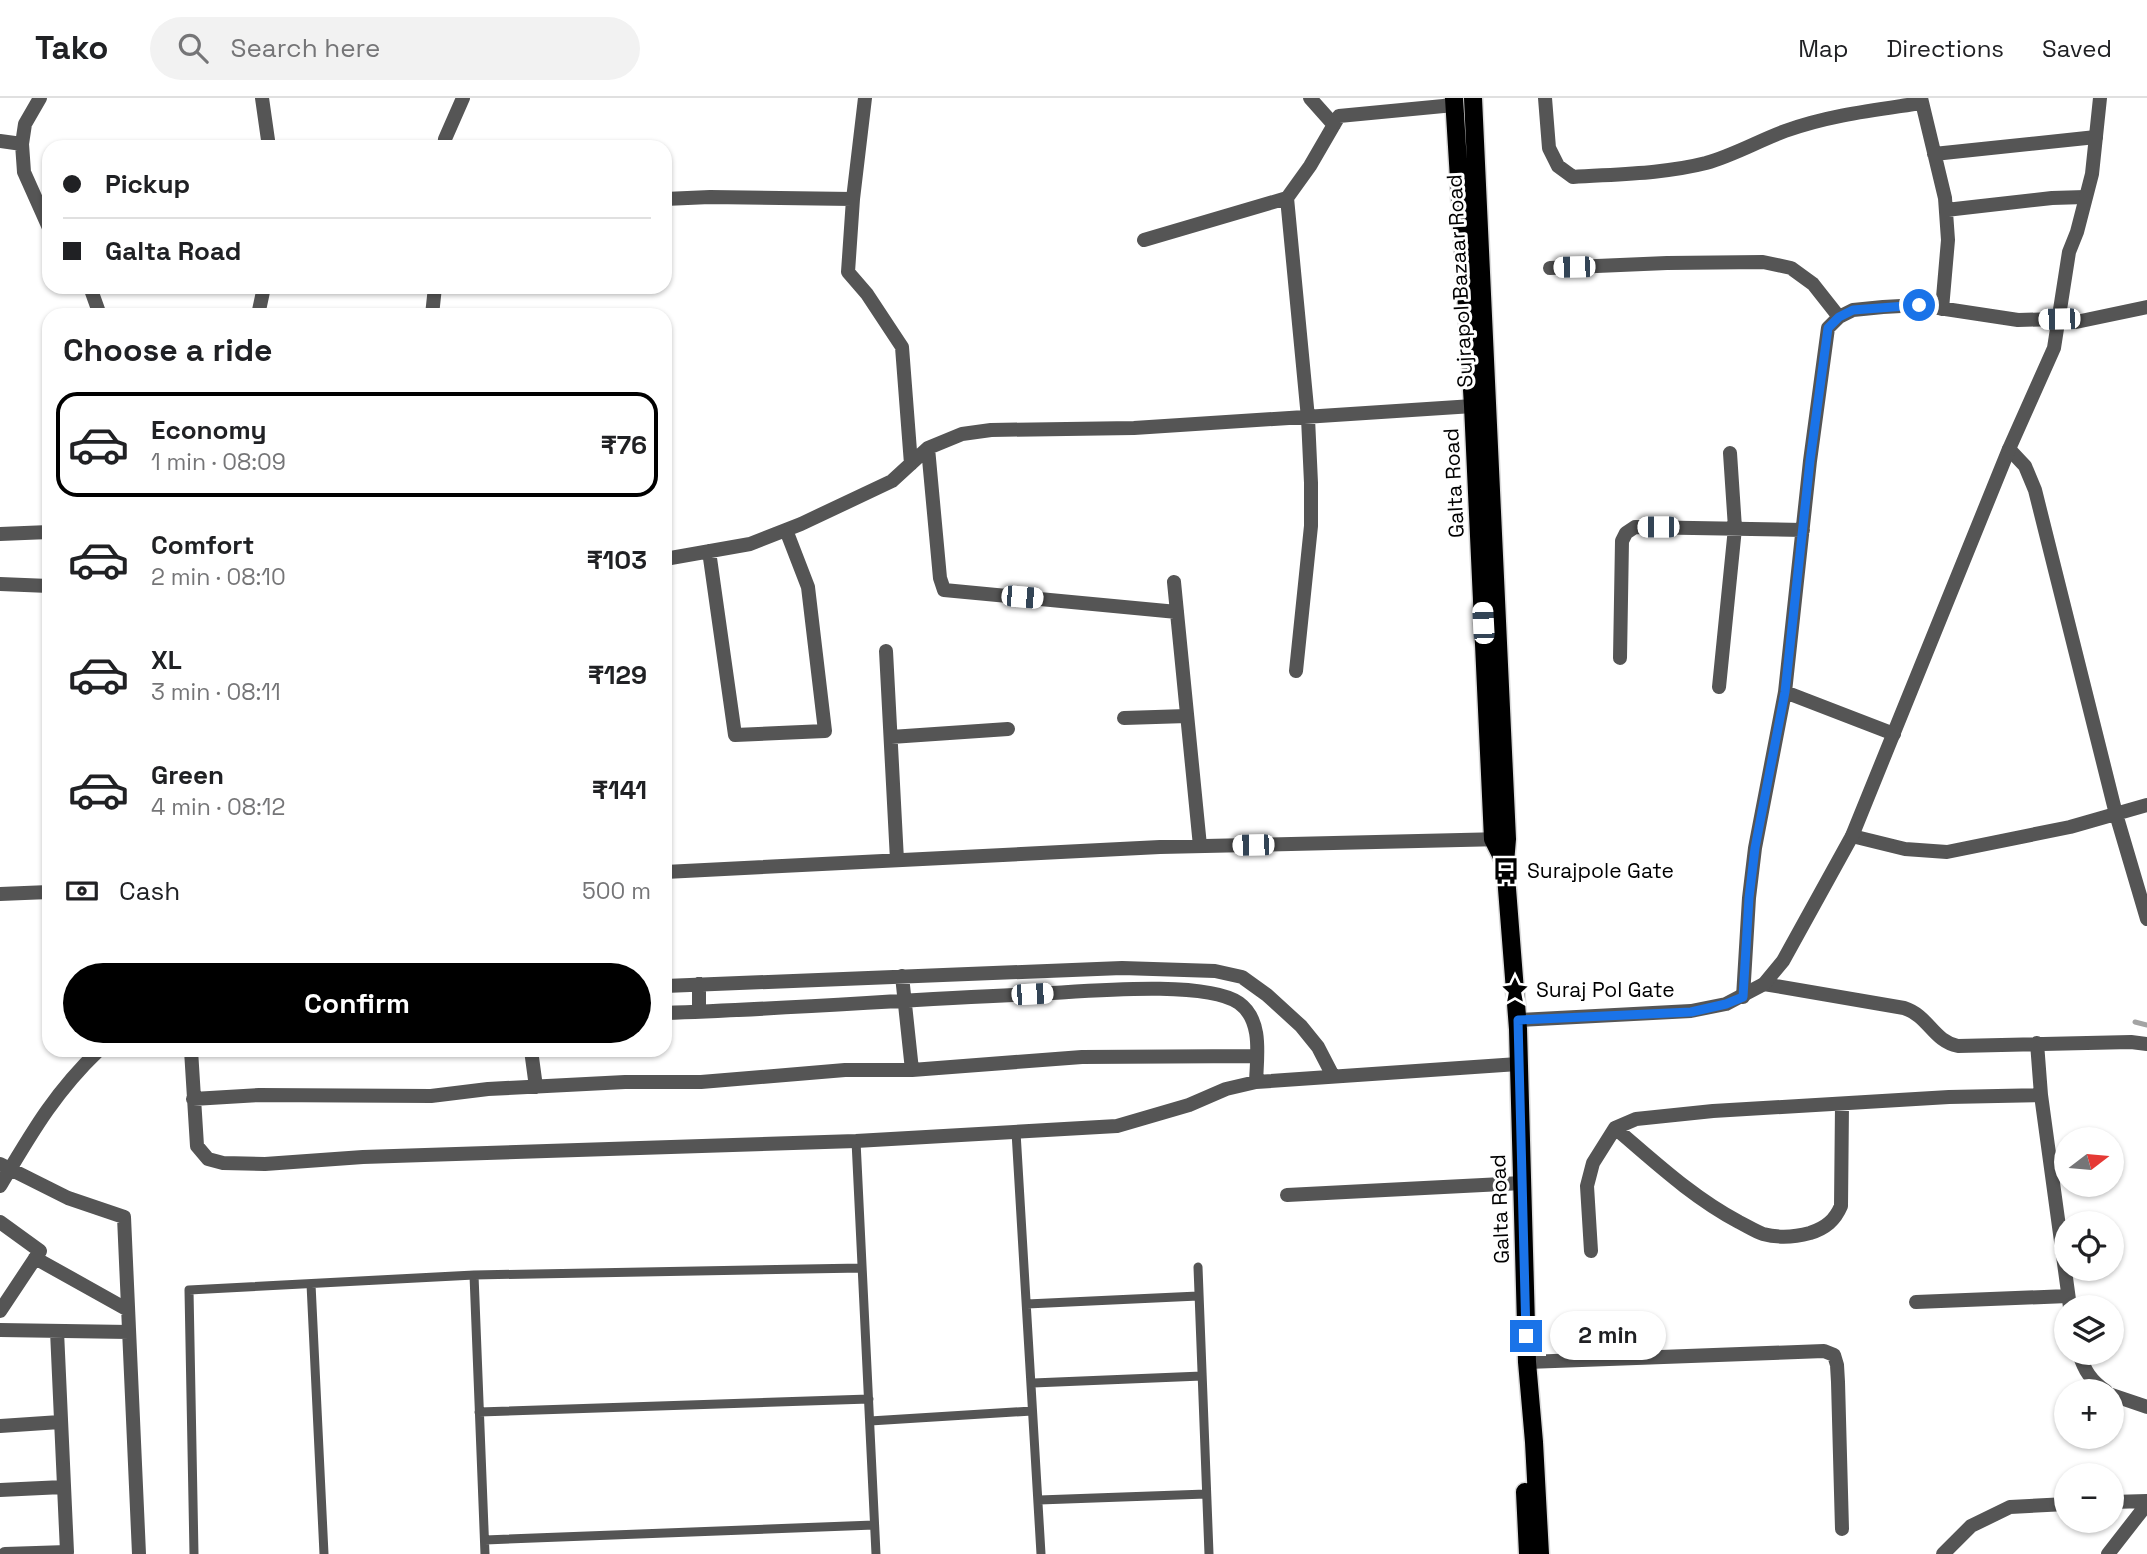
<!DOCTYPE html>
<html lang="en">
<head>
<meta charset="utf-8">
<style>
  body { margin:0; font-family:"Space Grotesk",sans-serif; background:#f2f2f2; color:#202124; height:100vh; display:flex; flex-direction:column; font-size:26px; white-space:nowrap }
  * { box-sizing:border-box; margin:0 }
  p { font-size:23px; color:#757577 }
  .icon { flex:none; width:38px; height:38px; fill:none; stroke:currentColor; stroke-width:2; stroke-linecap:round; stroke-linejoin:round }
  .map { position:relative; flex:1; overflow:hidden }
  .side { position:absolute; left:42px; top:210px; width:630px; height:749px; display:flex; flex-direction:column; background:#fff; border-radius:21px; box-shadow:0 2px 5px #0004 }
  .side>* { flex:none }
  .banner { position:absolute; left:42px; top:42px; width:630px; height:154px; border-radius:21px; box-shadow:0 2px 5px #0004; display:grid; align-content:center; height:154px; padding:0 21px; background:#fff }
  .needle { width:46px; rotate:74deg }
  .fabs { position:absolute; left:2054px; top:1029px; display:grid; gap:14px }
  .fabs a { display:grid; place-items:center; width:70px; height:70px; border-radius:50%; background:#fff; box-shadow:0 2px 5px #0004; font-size:35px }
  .end { position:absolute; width:32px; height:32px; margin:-16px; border:9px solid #1a73e8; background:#fff; box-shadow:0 0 0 4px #fff }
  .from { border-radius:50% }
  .bubble { position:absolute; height:49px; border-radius:24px; background:#fff; box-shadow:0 2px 5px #0004; font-size:23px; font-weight:700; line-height:49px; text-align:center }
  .car { position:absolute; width:21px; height:42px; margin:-21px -10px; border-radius:9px; box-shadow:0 0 5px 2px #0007; background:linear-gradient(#fff 24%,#345 0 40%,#fff 0 76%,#345 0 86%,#fff 0) }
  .banner b { display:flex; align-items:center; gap:24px; height:66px; font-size:26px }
  .banner b+b { border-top:2px solid #e0e0e0 }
  .banner i { width:18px; height:18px; background:#202124 }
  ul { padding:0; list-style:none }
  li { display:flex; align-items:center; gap:21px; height:105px; margin:0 14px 10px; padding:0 7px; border:4px solid transparent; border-radius:21px }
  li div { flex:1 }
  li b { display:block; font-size:26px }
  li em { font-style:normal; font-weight:700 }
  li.selected { border-color:#000 }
  li>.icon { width:63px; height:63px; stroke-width:1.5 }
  h2 { padding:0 21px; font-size:32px; line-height:84px }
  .pay { display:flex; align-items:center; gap:18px; height:77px; padding:0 21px; font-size:26px }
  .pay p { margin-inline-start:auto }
  .button { display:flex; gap:14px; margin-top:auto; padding:14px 21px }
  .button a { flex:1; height:80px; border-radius:42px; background:#000; color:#fff; font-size:28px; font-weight:700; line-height:80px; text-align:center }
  header { display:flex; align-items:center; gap:42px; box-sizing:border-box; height:98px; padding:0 35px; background:#fff; border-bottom:2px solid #e0e0e0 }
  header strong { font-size:33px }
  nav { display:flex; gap:38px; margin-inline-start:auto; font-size:24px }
  .search { width:490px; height:63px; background:#f2f2f2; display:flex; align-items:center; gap:18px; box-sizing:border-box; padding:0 24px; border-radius:38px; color:#757577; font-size:26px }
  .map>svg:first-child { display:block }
</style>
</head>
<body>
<header>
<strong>Tako</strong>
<div class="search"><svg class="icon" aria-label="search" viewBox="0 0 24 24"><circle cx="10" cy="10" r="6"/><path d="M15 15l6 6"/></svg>Search here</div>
<nav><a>Map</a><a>Directions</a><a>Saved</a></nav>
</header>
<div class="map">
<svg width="2147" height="1456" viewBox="0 0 2147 1456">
  <rect width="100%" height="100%" fill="#fff"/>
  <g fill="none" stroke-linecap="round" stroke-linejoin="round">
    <path stroke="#a3a3a3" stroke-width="5" d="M2135,924L2147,927"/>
    <defs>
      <path id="primary" d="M1454,0L1473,308L1493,741L1505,765
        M1473,0L1507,741L1505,765L1518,931L1527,1264L1534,1344L1540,1456
        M1525,1394L1528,1456"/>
    </defs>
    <use href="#primary" stroke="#dbdbdb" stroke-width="21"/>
    <path stroke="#555" stroke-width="9" d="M1016,1034L1041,1456
      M856,1043L876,1456
      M1198,1169L1209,1456
      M474,1177L485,1456
      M311,1186L324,1456
      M1027,1206L1198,1198
      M1033,1285L1202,1278
      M479,1314L869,1301
      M870,1323L1032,1313
      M1039,1402L1206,1396
      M485,1442L874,1427
      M194,1456L189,1192L474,1177L862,1170"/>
    <path stroke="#555" stroke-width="14" d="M262,0L269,49
      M865,0L853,101L848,174L867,196L902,249L911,366
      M1310,0L1334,27
      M1545,0L1549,50L1558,68L1573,79C1616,76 1663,76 1706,65C1734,57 1758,43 1785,33C1829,17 1875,12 1921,5
      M1921,0L1945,100L1948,142L1942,211
      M0,43L22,46L25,26L40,0
      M22,46L24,74L49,130
      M444,49L445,41L463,0
      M1934,56L2096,39
      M1287,100L1308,320L1311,385V428L1296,573
      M665,101L710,99L853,101
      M1946,112L2052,100L2085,99
      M1144,142L1287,100L1310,68L1339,18L1454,7
      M1550,170L1667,165L1763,164L1791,170L1813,186L1839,219
      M90,189L100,217
      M258,217L264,189
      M432,217L435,189
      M928,350L940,480L944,492L1177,514
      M2009,351L2025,368L2035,392L2116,716L2147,821
      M0,436L49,434
      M709,453L735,637L825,633L808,489L786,432
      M665,461L750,446L801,426L892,383L928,350L962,336L991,332L1134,330L1473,308
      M1174,484L1200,748
      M0,486L49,488
      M886,553L897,762
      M1620,560L1622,443L1626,435L1635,429L1803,432
      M1719,589L1735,430L1730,355
      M1785,594L1894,636
      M1124,620L1187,618
      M891,639L1008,631
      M1852,738L1905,751L1947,754L2070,729L2147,707
      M665,774L1160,749L1503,741
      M0,796L49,794
      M902,878L912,972
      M699,886V914
      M1764,886L1904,910C1929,918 1933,943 1958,948L2131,944L2147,946
      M665,888L1122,870L1215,873L1242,879L1267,897L1301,928L1318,949L1333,978
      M1743,899L1749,800L1755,750L1785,594L1810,363L1828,230L1839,219L1853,212L1883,209L1919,207L2018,222L2059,221L2076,224L2147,209
      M665,915C788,911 912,901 1035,896C1080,894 1204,881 1239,905C1263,922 1257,958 1256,984
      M2037,945L2041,997L2070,1209
      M191,952L197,1048L208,1061L223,1065L265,1066L363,1059L856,1043L1117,1028L1189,1007L1226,991L1256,984L1518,966
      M531,952L536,989
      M193,1001L259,997L431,998L488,991L625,984H701L845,972H912L1082,959L1257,958
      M1615,1030C1655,1064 1692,1099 1739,1124C1747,1128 1755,1133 1763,1136C1778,1140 1795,1139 1810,1135C1826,1130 1835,1122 1841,1108L1842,1007
      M0,1066L68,1100L124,1119L139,1456
      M0,1088C31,1036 54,995 99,952
      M1287,1097L1522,1085
      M0,1124L40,1153L0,1213
      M1591,1153L1587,1088L1593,1065L1615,1030L1636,1021L1713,1013L1949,999L2041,997
      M35,1160L128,1212
      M1916,1204L2068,1198
      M0,1232L129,1234
      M2079,1255C2084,1272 2091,1283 2106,1293
      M1527,1264L1824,1253L1834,1257L1837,1267L1838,1284L1842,1431
      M2112,1297L2147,1309
      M0,1328L60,1324
      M0,1392L63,1389
      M2112,1404L2147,1403
      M5,1456L67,1454L57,1233
      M1943,1456L1971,1428L2010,1409L2067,1406
      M2108,1456L2147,1406"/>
    <path stroke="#555" stroke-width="14" d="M1518,922L1691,913L1726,906L1764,886L1783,863L1852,738L2009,351L2054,250L2069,154L2077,134L2092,76L2100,0"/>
    <use href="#primary" stroke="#000" stroke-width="18"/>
  </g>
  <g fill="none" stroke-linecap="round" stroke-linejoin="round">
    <path stroke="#1a73e8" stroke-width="9" d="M1526,1238L1518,922L1691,914L1726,906L1743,899L1749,800L1755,750L1785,594L1810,363L1828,230L1839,219L1853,212L1919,207"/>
  </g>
  <defs>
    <symbol id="bus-bare" viewBox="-9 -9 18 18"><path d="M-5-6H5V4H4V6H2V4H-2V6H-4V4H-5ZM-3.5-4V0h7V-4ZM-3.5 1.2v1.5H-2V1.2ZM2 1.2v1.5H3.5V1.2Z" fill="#000" stroke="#fff" stroke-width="2.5" paint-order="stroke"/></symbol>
    <symbol id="sight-bare" viewBox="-9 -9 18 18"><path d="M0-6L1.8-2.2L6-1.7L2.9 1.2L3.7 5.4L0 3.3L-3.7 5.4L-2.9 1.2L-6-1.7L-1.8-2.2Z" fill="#000" stroke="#fff" stroke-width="2.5" paint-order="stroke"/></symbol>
  </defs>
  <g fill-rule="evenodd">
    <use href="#bus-bare" x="1487" y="754" width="38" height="38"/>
    <use href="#sight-bare" x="1496" y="873" width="38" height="38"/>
  </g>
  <g text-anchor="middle" stroke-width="6" stroke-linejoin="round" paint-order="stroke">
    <g font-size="21" fill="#000" stroke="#fff">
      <text transform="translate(1460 183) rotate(-93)" y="7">Sujrapol Bazaar Road</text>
      <text transform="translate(1454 385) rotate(-93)" y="7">Galta Road</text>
      <text transform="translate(1500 1111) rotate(-92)" y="7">Galta Road</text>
    </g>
    <g font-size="21" fill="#000" stroke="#fff" text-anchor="start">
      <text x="1527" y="780">Surajpole Gate</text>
      <text x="1536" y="899">Suraj Pol Gate</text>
    </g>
  </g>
</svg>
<div class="fabs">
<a><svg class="needle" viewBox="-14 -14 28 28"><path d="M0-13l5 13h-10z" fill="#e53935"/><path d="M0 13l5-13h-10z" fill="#757577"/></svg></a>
<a><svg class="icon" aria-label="locate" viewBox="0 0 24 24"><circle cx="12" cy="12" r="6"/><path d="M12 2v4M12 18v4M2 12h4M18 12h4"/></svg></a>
<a><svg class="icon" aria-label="layers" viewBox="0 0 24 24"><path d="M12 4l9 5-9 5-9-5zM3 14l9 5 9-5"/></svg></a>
<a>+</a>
<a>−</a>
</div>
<i class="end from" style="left:1919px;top:207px"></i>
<i class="end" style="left:1526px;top:1238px"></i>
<div class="bubble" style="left:1550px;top:1213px;width:116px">2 min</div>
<i class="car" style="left:1574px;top:169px;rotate:269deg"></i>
<i class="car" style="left:2059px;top:221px;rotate:269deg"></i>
<i class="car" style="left:1658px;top:429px;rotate:270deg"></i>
<i class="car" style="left:1022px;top:499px;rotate:95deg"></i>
<i class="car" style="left:1483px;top:525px;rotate:357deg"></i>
<i class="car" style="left:1253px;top:747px;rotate:269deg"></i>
<i class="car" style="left:1032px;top:896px;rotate:87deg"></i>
<div class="banner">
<b><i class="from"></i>Pickup</b>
<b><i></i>Galta Road</b>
</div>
<section class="side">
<h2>Choose a ride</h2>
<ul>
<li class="selected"><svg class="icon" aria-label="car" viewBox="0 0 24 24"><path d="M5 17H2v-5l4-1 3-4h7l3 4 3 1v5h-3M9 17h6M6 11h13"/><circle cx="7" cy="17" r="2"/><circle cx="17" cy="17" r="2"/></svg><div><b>Economy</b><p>1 min · 08:09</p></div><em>₹76</em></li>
<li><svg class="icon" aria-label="car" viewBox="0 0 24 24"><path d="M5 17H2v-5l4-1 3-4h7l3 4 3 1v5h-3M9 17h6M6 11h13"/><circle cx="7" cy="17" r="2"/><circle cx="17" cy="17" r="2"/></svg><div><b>Comfort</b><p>2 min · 08:10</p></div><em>₹103</em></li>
<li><svg class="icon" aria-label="car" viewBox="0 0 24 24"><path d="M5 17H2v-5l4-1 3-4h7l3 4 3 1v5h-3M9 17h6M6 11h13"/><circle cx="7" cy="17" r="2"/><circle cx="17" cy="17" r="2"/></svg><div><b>XL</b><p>3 min · 08:11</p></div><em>₹129</em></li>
<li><svg class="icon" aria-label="car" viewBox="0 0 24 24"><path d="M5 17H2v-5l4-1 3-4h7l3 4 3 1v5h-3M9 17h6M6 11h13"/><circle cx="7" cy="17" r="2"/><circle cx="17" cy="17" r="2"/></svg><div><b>Green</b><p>4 min · 08:12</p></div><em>₹141</em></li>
</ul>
<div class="pay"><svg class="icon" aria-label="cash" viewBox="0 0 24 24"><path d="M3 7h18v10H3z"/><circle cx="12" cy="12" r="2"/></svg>Cash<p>500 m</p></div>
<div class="button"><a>Confirm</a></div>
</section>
</div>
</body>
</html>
